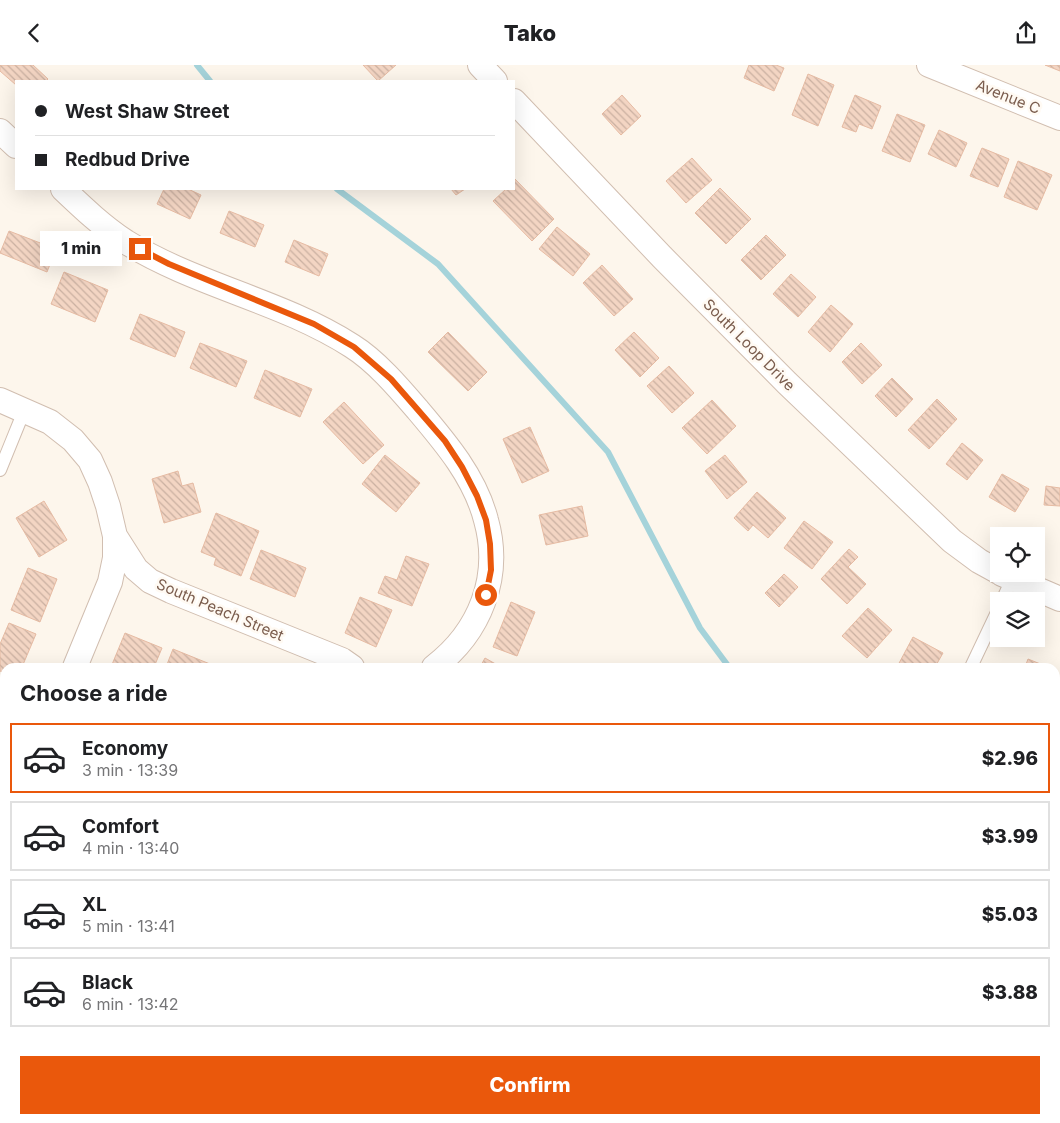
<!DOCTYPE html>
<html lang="en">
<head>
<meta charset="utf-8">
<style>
  body { margin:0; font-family:Inter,sans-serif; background:#f2f2f2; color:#202124; height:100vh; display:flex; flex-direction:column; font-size:19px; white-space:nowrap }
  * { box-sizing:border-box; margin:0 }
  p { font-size:16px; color:#757577 }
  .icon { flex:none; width:28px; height:28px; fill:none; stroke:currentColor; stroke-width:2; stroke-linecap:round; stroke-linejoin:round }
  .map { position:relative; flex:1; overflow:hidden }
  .details { position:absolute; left:0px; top:598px; width:1060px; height:461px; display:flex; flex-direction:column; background:#fff; border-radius:15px 15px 0 0; box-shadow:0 5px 20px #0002 }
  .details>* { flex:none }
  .top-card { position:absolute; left:15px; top:15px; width:500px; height:110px; border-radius:0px; box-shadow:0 5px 20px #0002; display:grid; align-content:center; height:110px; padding:0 20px; background:#fff }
  .fabs { position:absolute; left:990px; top:462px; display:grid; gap:10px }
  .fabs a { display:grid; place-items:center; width:55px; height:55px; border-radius:0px; background:#fff; box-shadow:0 5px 20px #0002; font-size:25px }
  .end { position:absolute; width:22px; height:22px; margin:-11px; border:6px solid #ea580c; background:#fff; box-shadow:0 0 0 2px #fff }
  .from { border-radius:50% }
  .bubble { position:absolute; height:35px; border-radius:0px; background:#fff; box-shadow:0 5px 20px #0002; font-size:16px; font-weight:800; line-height:35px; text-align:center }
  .top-card b { display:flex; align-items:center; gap:18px; height:48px; font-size:19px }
  .top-card b+b { border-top:1px solid #e0e0e0 }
  .top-card i { width:12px; height:12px; background:#202124 }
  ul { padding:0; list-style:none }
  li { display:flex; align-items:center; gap:15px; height:70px; margin:0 10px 8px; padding:0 10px; border:2px solid #e0e0e0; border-radius:0px }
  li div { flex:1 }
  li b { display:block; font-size:19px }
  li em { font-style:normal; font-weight:800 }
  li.current { border-color:#ea580c }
  li>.icon { width:45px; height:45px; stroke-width:1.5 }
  h2 { padding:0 20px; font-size:22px; line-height:60px }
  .button { display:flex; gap:10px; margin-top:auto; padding:10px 20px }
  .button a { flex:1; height:58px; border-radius:0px; background:#ea580c; color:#fff; font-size:20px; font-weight:800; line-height:58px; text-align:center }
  header { display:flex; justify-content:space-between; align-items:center; height:65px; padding:0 20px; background:#fff; font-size:22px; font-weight:800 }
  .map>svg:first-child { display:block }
</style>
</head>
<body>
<header><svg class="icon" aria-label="back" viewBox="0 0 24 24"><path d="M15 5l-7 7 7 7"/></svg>Tako<svg class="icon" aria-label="share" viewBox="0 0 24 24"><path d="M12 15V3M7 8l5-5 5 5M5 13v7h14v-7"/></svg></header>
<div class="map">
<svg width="1060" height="1058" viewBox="0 0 1060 1058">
  <defs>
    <pattern id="park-crowns" width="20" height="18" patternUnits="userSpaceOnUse" patternTransform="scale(1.25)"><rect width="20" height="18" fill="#d8ecc9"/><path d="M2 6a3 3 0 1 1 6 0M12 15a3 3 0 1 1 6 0" fill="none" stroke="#b4c2a5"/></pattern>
    <pattern id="building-back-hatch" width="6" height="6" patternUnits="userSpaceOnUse" patternTransform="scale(1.25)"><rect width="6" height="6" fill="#f3d5c3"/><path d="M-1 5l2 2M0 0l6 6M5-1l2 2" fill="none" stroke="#cab0a1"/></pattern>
  </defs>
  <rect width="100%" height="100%" fill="#fdf6ec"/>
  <path fill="url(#park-crowns)" d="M1055,764L1060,767V1058H486L487,1054H1055Z"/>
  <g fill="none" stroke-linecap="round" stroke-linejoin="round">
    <path stroke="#a5d3da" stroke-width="6" d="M197,0L210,16
      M337,124L438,199L608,387L700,563L729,602
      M999,1054L1004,1058
      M890,1058L891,1054"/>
  </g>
  <path fill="url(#building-back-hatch)" stroke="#e6bba3" d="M0,0H33L48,14L46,16H16V20L0,6Z
    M363,0H396L378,16Z
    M749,0H776L784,3L774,26L744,13Z
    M1045,0H1060V6Z
    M808,9L834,20L818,61L792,50Z
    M622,30L641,51L621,70L602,49Z
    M855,30L881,41L872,64L859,59L856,67L842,62Z
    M897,49L925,60L910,97L882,86Z
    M939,65L967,78L956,102L928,89Z
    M982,83L1009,94L998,122L970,111Z
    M692,93L712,115L686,138L666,116Z
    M1018,96L1052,110L1037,145L1004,132Z
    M515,114L554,154L532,176L493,136L506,124H514Z
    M720,123L751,154L726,179L695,148Z
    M164,124H188L201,130L190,154L157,139Z
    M451,124H465L456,130Z
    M229,146L264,160L255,182L220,168Z
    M557,162L590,189L573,211L539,184Z
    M9,166L56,184L47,207L0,188Z
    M766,170L786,190L761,215L741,195Z
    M294,175L328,189L319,211L285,197Z
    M602,200L633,234L614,251L583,218Z
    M64,207L108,225L95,257L51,239Z
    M791,209L816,232L798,252L773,229Z
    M831,240L853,259L830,287L808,267Z
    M140,249L185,267L175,292L130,274Z
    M448,267L487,307L468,326L428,287Z
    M634,267L659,293L640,312L615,285Z
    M200,278L247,296L236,322L190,303Z
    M861,278L882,300L862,319L842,297Z
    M669,301L694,328L672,348L647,321Z
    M265,305L312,324L300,352L254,333Z
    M892,313L913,334L896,352L875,331Z
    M937,334L957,354L929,384L908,365Z
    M712,335L736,361L707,389L682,363Z
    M344,337L384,380L363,399L323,357Z
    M530,362L549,406L522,418L503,374Z
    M962,378L983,395L967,415L946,399Z
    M385,390L420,418L396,447L362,419Z
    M725,390L747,417L727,434L705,406Z
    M178,406L182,421L193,418L201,447L164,458L152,414Z
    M1002,409L1029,424L1015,447L989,432Z
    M1046,421L1060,423V441L1044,440Z
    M757,427L786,453L768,473L753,460L748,466L734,453Z
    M44,436L67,475L39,492L16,453Z
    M582,441L588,471L546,480L539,450Z
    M216,448L259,466L241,511L214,500L216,493L201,487Z
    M804,456L833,477L812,504L784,483Z
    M849,484L858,492L848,502L866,519L847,539L821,514Z
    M261,485L306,503L295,532L250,514Z
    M406,491L429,499L412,541L378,528L385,511L397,515Z
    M28,503L57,514L40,557L11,545Z
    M784,509L798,522L779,542L765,528Z
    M360,532L392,545L376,582L345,568Z
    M511,537L535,547L517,591L493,582Z
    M868,543L892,565L867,593L842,571Z
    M9,558L36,569L22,602H5V608L0,606V579Z
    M125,568L162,583L154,602H111Z
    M913,572L943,588L935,602H897Z
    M173,584L210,599L208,602H166Z
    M485,593L501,602H480Z
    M1028,594L1048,602H1025Z
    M0,617L5,619V644L0,657Z
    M5,894V933L0,931V906Z
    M5,987V1037L0,1035V1000Z
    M52,1054H91L90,1058H63Z
    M102,1054H141L139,1058H101Z
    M236,1054H293L291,1058H239L235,1056Z"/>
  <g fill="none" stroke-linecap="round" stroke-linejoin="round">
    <defs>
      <path id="service" d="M0,405L24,346
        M1002,536L1012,514
        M971,602L999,543
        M665,1054L676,1058
        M746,1058L748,1054"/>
      <path id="minor" d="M480,0L495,16
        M929,0L1060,53
        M514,36L662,192L787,318L952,476L979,496L999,507
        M0,66L16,81
        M63,124C83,143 103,162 126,177C197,221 282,236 352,281C376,296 399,323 417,344C445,377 475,412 486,455C502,512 480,567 434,602
        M0,335L50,357L73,375L90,395L100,417L108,441L115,471L136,504L150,516L171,526L342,595L352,602
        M1002,509L1060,534
        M75,602L110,517L115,493V471
        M0,783L5,771
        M180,1058L181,1054"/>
    </defs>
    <use href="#service" stroke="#d1beb0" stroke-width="14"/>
    <use href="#minor" stroke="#d1beb0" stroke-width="26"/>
    <path stroke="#d9b8a5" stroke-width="3" stroke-dasharray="1 4" stroke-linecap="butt" d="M489,1058L491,1054
      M815,1058L816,1054"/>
    <use href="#service" stroke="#fff" stroke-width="12"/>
    <use href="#minor" stroke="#fff" stroke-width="24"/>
  </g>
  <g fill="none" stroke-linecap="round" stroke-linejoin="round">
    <path stroke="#ea580c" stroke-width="6" d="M140,184L169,199L314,259L354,282L391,314L445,376L462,402L477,431L486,455L490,479L491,505L486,530"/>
  </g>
  <g text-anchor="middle" stroke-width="5" stroke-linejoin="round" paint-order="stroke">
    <g font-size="15" fill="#7a5c4d" stroke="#fffaf3">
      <text transform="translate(1008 32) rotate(22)" y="5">Avenue C</text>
      <text transform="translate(749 280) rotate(45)" y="5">South Loop Drive</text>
      <text transform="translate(220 545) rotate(23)" y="5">South Peach Street</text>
    </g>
  </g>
</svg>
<div class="fabs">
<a><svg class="icon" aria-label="locate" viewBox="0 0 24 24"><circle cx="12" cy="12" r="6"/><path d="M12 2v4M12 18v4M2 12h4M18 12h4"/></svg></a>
<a><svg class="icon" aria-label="layers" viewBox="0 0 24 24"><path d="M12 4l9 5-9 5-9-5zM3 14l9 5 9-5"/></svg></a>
</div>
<i class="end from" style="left:486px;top:530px"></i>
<i class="end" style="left:140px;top:184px"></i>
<div class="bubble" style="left:40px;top:166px;width:82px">1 min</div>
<div class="top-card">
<b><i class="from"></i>West Shaw Street</b>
<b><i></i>Redbud Drive</b>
</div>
<section class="details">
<h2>Choose a ride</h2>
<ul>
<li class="current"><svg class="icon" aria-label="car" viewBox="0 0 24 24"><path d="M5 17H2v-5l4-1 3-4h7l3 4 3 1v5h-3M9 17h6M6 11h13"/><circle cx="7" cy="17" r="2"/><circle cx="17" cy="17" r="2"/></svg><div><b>Economy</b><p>3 min · 13:39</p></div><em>$2.96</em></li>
<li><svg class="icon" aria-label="car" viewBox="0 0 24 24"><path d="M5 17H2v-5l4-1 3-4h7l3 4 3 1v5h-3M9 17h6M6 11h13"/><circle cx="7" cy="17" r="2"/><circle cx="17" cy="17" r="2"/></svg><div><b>Comfort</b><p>4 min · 13:40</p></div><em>$3.99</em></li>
<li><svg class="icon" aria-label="car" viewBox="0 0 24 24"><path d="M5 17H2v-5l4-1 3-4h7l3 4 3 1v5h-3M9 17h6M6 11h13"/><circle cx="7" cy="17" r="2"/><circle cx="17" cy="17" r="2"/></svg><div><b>XL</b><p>5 min · 13:41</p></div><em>$5.03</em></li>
<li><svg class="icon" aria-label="car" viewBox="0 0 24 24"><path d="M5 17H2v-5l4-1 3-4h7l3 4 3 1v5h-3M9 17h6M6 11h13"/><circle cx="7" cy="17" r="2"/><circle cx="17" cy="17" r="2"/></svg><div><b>Black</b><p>6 min · 13:42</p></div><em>$3.88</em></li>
</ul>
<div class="button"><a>Confirm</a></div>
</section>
</div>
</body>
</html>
